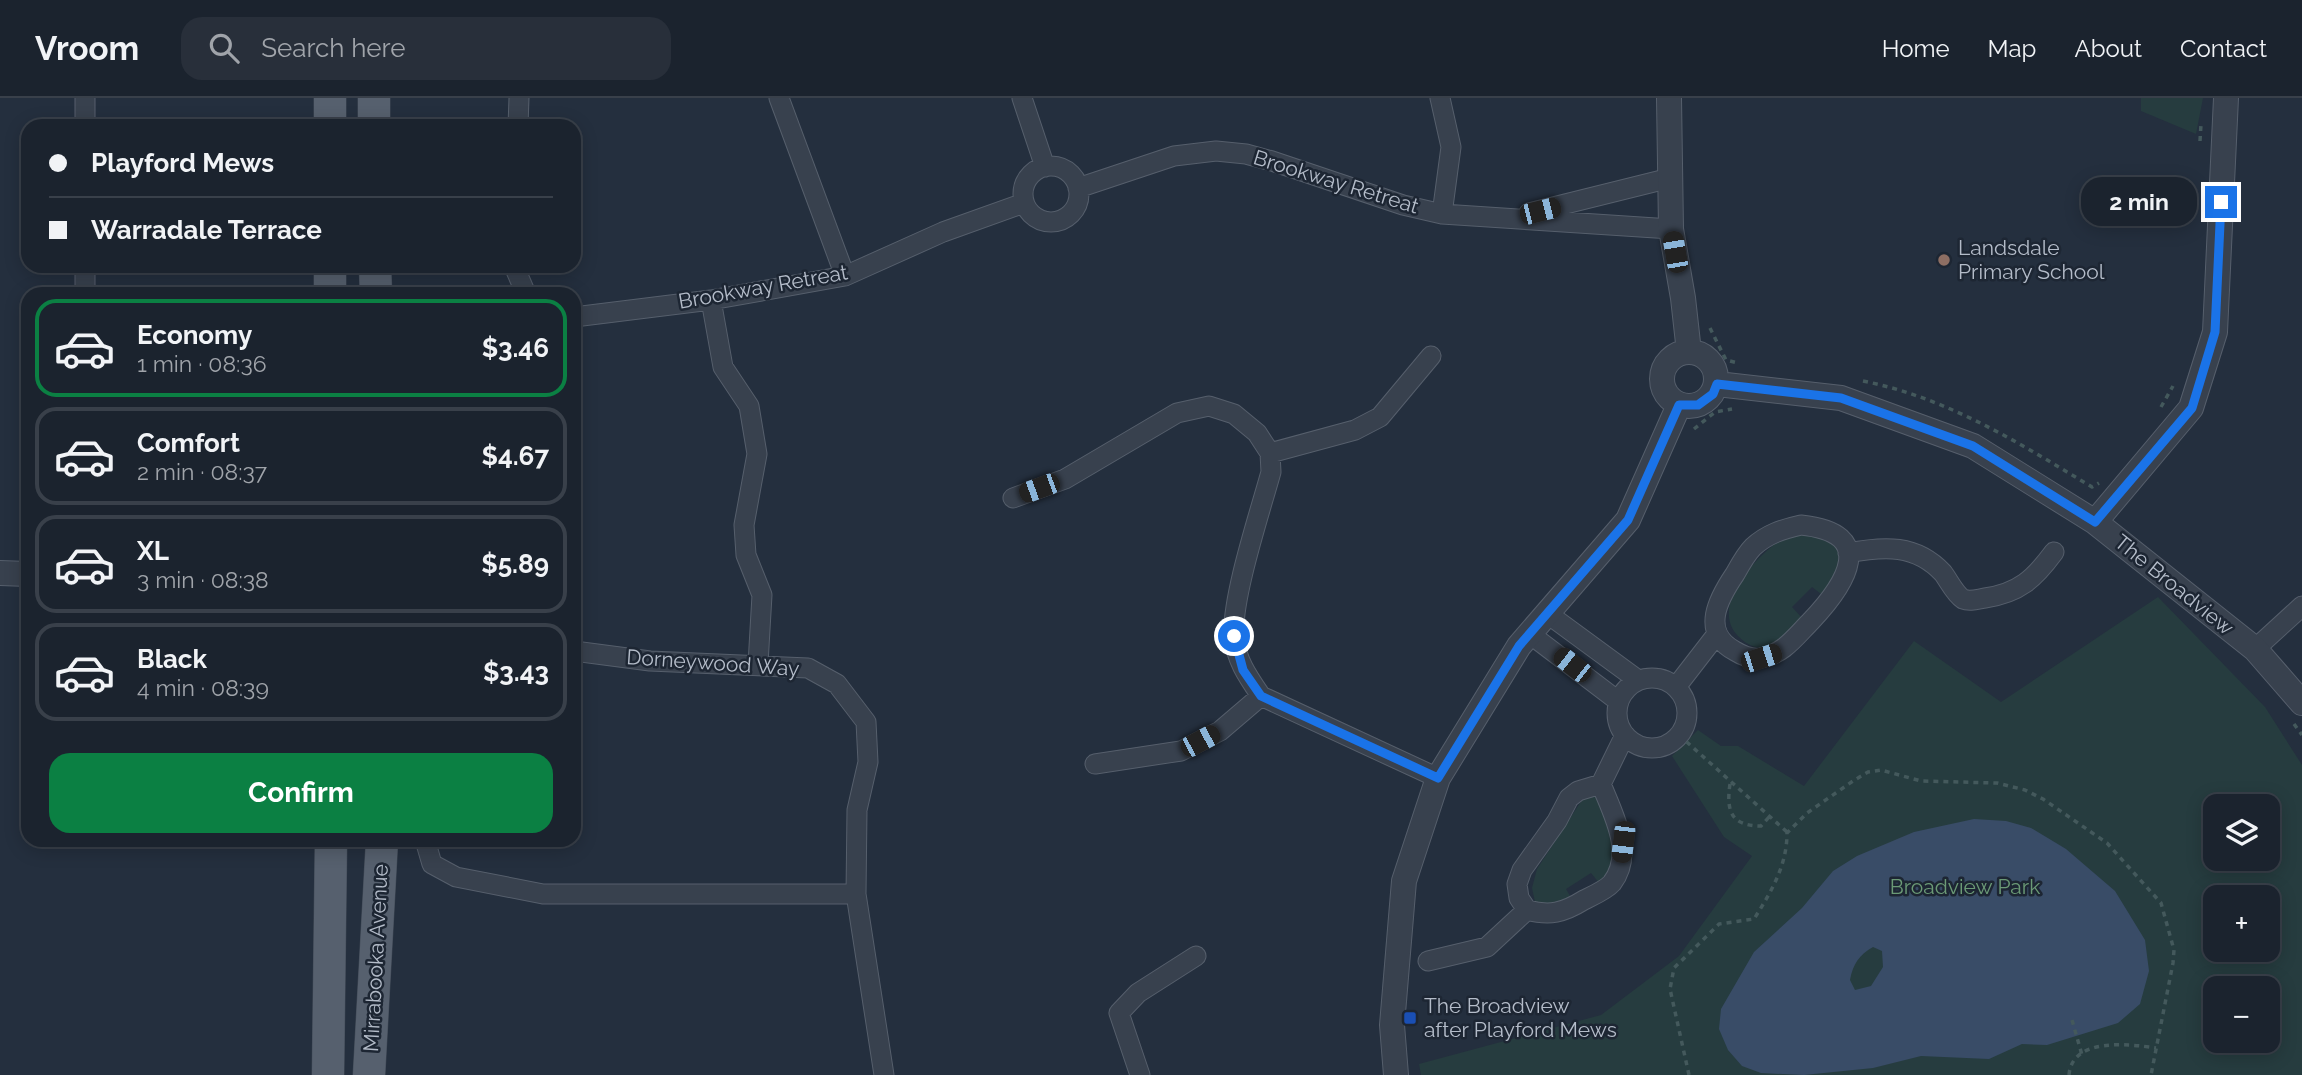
<!DOCTYPE html>
<html lang="en">
<head>
<meta charset="utf-8">
<style>
  body { margin:0; font-family:Raleway,sans-serif; background:#282f3a; color:#f1f3f6; height:100vh; display:flex; flex-direction:column; font-size:26px; white-space:nowrap }
  * { box-sizing:border-box; margin:0 }
  p { font-size:23px; color:#a0a4aa }
  .icon { flex:none; width:38px; height:38px; fill:none; stroke:currentColor; stroke-width:2; stroke-linecap:round; stroke-linejoin:round }
  .map { position:relative; flex:1; overflow:hidden }
  .drawer { position:absolute; left:21px; top:189px; width:560px; height:560px; display:flex; flex-direction:column; background:#1b232e; border-radius:21px; box-shadow:0 4px 18px #0003,0 0 0 2px #39404a }
  .drawer>* { flex:none }
  .top-card { position:absolute; left:21px; top:21px; width:560px; height:154px; border-radius:21px; box-shadow:0 4px 18px #0003,0 0 0 2px #39404a; display:grid; align-content:center; height:154px; padding:0 28px; background:#1b232e }
  .tools { position:absolute; left:2203px; top:696px; display:grid; gap:14px }
  .tools a { display:grid; place-items:center; width:77px; height:77px; border-radius:14px; background:#1b232e; box-shadow:0 4px 18px #0003,0 0 0 2px #39404a; font-size:35px }
  .end { position:absolute; width:32px; height:32px; margin:-16px; border:9px solid #1a73e8; background:#fff; box-shadow:0 0 0 4px #fff }
  .from { border-radius:50% }
  .bubble { position:absolute; height:49px; border-radius:21px; background:#1b232e; box-shadow:0 4px 18px #0003,0 0 0 2px #39404a; font-size:23px; font-weight:700; line-height:49px; text-align:center }
  .car { position:absolute; width:21px; height:42px; margin:-21px -10px; border-radius:9px; box-shadow:0 0 5px 2px #0007; background:linear-gradient(#222 24%,#8ab4d8 0 40%,#222 0 76%,#8ab4d8 0 86%,#222 0) }
  .top-card b { display:flex; align-items:center; gap:24px; height:66px; font-size:26px }
  .top-card b+b { border-top:2px solid #39404a }
  .top-card i { width:18px; height:18px; background:#f1f3f6 }
  ul { padding:12px 0 0; list-style:none }
  li { display:flex; align-items:center; gap:21px; height:98px; margin:0 14px 10px; padding:0 14px; border:4px solid #39404a; border-radius:21px }
  li div { flex:1 }
  li b { display:block; font-size:26px }
  li em { font-style:normal; font-weight:700 }
  li.active { border-color:#0b8043 }
  li>.icon { width:63px; height:63px; stroke-width:1.5 }
  .button { display:flex; gap:14px; margin-top:auto; padding:14px 28px }
  .button a { flex:1; height:80px; border-radius:21px; background:#0b8043; color:#fff; font-size:28px; font-weight:700; line-height:80px; text-align:center }
  header { display:flex; align-items:center; gap:42px; box-sizing:border-box; height:98px; padding:0 35px; background:#1b232e; border-bottom:2px solid #39404a }
  header strong { font-size:33px }
  nav { display:flex; gap:38px; margin-inline-start:auto; font-size:24px }
  .search { width:490px; height:63px; background:#282f3a; display:flex; align-items:center; gap:18px; box-sizing:border-box; padding:0 24px; border-radius:21px; color:#a0a4aa; font-size:26px }
  .map>svg:first-child { display:block }
</style>
</head>
<body>
<header>
<strong>Vroom</strong>
<div class="search"><svg class="icon" aria-label="search" viewBox="0 0 24 24"><circle cx="10" cy="10" r="6"/><path d="M15 15l6 6"/></svg>Search here</div>
<nav><a>Home</a><a>Map</a><a>About</a><a>Contact</a></nav>
</header>
<div class="map">
<svg width="2302" height="977" viewBox="0 0 2302 977">
  <rect width="100%" height="100%" fill="#242f3e"/>
  <path fill="#263c3f" fill-rule="evenodd" d="M2141,0H2203L2196,36L2141,13Z
    M1789,436L1826,437L1844,457L1825,499L1812,489L1792,509L1803,521C1797,528 1789,541 1781,545C1769,551 1756,552 1745,544C1700,513 1760,453 1789,436Z
    M2158,499L2265,609L2302,667V977H1421L1419,966L1601,917L1679,858L1752,758L1724,739L1672,658L1698,632L1721,648H1738L1804,688L1914,543L2001,604ZM2216,709H2268V761H2216ZM2216,800H2268V852H2216ZM2216,891H2268V943H2216Z
    M1597,694L1619,758L1600,786L1591,775L1566,791L1573,803L1565,807L1535,804L1532,790L1537,771L1582,702Z"/>
  <path fill="#394c67" fill-rule="evenodd" d="M1974,721L2006,723L2031,730L2066,751L2115,793L2145,842L2149,873L2140,906L2118,925L2047,947L2022,946L1989,961L1921,958L1873,970L1804,977L1761,975L1742,968L1728,952L1719,931L1721,911L1754,854L1802,810L1833,773L1857,758L1914,734ZM1873,849L1882,853L1883,869L1871,888L1855,892L1850,882C1853,866 1859,857 1873,849Z"/>
  <g fill="none" stroke-linecap="round" stroke-linejoin="round">
    <defs>
      <path id="minor" d="M85,0V28
        M779,0L845,178
        M1022,0L1045,69
        M1440,0L1451,49L1442,116
        M518,28L519,0
        M1023 96a28 28 0 1 1 56 0a28 28 0 1 1-56 0Z
        M1078,90L1174,58L1216,53L1246,56L1272,63L1403,107L1442,116L1671,131
        M1529,115L1670,80
        M85,168V196
        M514,168L526,196
        M711,202L723,269L749,308L757,356L744,427L746,457L762,497L758,566
        M574,219L711,202L845,178L943,134L1024,105
        M1270,355L1355,332L1380,319L1431,258
        M1013,400L1065,381L1177,315L1209,308L1234,316L1257,335L1270,355L1271,374C1260,414 1231,501 1234,539C1236,562 1248,579 1261,598L1438,680
        M1801,427C1879,435 1846,486 1811,523C1796,538 1783,557 1760,560C1750,561 1743,558 1735,553C1700,534 1718,501 1735,476C1740,467 1746,456 1753,449C1767,436 1783,431 1801,427Z
        M1848,455C1884,448 1916,446 1943,475C1949,483 1955,496 1963,501C1970,504 1978,501 1985,500C2019,495 2034,481 2054,454
        M1548,516L1638,582
        M1530,536L1618,603
        M2255,551L2302,508
        M574,553L650,563L808,570L837,586L866,624L868,664L857,712L856,796L884,977
        M1617 615a35 35 0 1 1 70 0a35 35 0 1 1-70 0Z
        M1676,589L1717,536
        M1095,666L1181,653L1220,633L1261,598
        M1601,686L1578,693L1569,700L1557,723L1522,772L1517,786L1519,800L1527,812C1550,818 1563,815 1584,802C1592,798 1606,792 1612,785C1635,755 1613,716 1601,686L1625,637
        M425,742L432,766L456,779L543,796H856
        M1428,863L1487,849L1527,812
        M1140,977L1119,915L1138,895L1196,858"/>
      <path id="tertiary" d="M1669,0L1671,131L1683,200L1689,254
        M1662 281a27 27 0 1 1 54 0a27 27 0 1 1-54 0Z
        M1717,286L1841,300L1973,348L2095,424L2255,551L2302,605
        M2095,424L2191,310L2215,234L2226,0
        M0,475L28,476
        M1396,977L1392,927L1404,783L1438,680L1519,548L1628,422L1679,307"/>
      <path id="primary" d="M374,0V28
        M330,28V0
        M375,168L376,196
        M330,196V168
        M328,977L331,742
        M369,977L382,742"/>
    </defs>
    <use href="#minor" stroke="#565f6c" stroke-width="21"/>
    <use href="#tertiary" stroke="#565f6c" stroke-width="26"/>
    <use href="#primary" stroke="#414a57" stroke-width="33"/>
    <path stroke="#44595c" stroke-width="3.5" stroke-dasharray="5 5" stroke-linecap="butt" d="M2200,43L2201,26
      M1710,230L1726,262L1738,265
      M1863,283C1948,300 2019,345 2092,389L2099,385
      M2161,309L2173,288
      M1694,331L1715,314L1732,311
      M2294,626L2302,637
      M1679,637L1787,734
      M1730,686C1726,713 1731,728 1761,728L1769,719
      M2072,922L2082,957
      M1689,977L1670,891L1674,870L1719,826L1754,821C1771,794 1787,768 1787,735L1807,715L1853,683L1868,674L1881,672L1921,683L1997,685L2025,692L2043,701L2107,745L2161,805L2174,852L2173,865L2151,977
      M2069,977C2072,939 2129,946 2156,950"/>
    <use href="#minor" stroke="#38414e" stroke-width="19"/>
    <use href="#tertiary" stroke="#38414e" stroke-width="24"/>
    <use href="#primary" stroke="#56606e" stroke-width="32"/>
  </g>
  <g fill="none" stroke-linecap="round" stroke-linejoin="round">
    <path stroke="#1a73e8" stroke-width="9" d="M1234,538L1243,572L1261,598L1438,680L1519,548L1628,422L1679,307H1698L1713,296L1717,286L1841,300L1973,348L2095,424L2192,310L2215,234L2221,104"/>
  </g>
  <circle fill="#8d6e63" stroke="#1d2633" stroke-width="2.5" cx="1944" cy="162" r="7"/>
  <rect fill="#1a4fb4" stroke="#1d2633" stroke-width="2.5" x="1403" y="913" width="14" height="14" rx="3.5"/>
  <g text-anchor="middle" stroke-width="5" stroke-linejoin="round" paint-order="stroke">
    <g font-size="21" fill="#b4bcc9" stroke="#1d2633">
      <text transform="translate(1336 84) rotate(17)" y="7">Brookway Retreat</text>
      <text transform="translate(763 189) rotate(-10)" y="7">Brookway Retreat</text>
      <text transform="translate(2174 487) rotate(39)" y="7">The Broadview</text>
      <text transform="translate(713 565) rotate(4)" y="7">Dorneywood Way</text>
      <text transform="translate(376 860) rotate(-87)" y="7">Mirrabooka Avenue</text>
    </g>
    <g font-size="21" fill="#b4bcc9" stroke="#1d2633" text-anchor="start">
      <text x="1958" y="157">Landsdale<tspan x="1958" dy="24">Primary School</tspan></text>
      <text x="1424" y="915">The Broadview<tspan x="1424" dy="24">after Playford Mews</tspan></text>
    </g>
    <g font-size="21" fill="#6b9a76" stroke="#1d2633">
      <text x="1965" y="796">Broadview Park</text>
    </g>
  </g>
</svg>
<div class="tools">
<a><svg class="icon" aria-label="layers" viewBox="0 0 24 24"><path d="M12 4l9 5-9 5-9-5zM3 14l9 5 9-5"/></svg></a>
<a>+</a>
<a>−</a>
</div>
<i class="end from" style="left:1234px;top:538px"></i>
<i class="end" style="left:2221px;top:104px"></i>
<div class="bubble" style="left:2081px;top:79px;width:116px">2 min</div>
<i class="car" style="left:1540px;top:113px;rotate:76deg"></i>
<i class="car" style="left:1675px;top:154px;rotate:350deg"></i>
<i class="car" style="left:1039px;top:390px;rotate:250deg"></i>
<i class="car" style="left:1761px;top:560px;rotate:72deg"></i>
<i class="car" style="left:1572px;top:567px;rotate:308deg"></i>
<i class="car" style="left:1200px;top:643px;rotate:62deg"></i>
<i class="car" style="left:1623px;top:744px;rotate:187deg"></i>
<div class="top-card">
<b><i class="from"></i>Playford Mews</b>
<b><i></i>Warradale Terrace</b>
</div>
<section class="drawer">
<ul>
<li class="active"><svg class="icon" aria-label="car" viewBox="0 0 24 24"><path d="M5 17H2v-5l4-1 3-4h7l3 4 3 1v5h-3M9 17h6M6 11h13"/><circle cx="7" cy="17" r="2"/><circle cx="17" cy="17" r="2"/></svg><div><b>Economy</b><p>1 min · 08:36</p></div><em>$3.46</em></li>
<li><svg class="icon" aria-label="car" viewBox="0 0 24 24"><path d="M5 17H2v-5l4-1 3-4h7l3 4 3 1v5h-3M9 17h6M6 11h13"/><circle cx="7" cy="17" r="2"/><circle cx="17" cy="17" r="2"/></svg><div><b>Comfort</b><p>2 min · 08:37</p></div><em>$4.67</em></li>
<li><svg class="icon" aria-label="car" viewBox="0 0 24 24"><path d="M5 17H2v-5l4-1 3-4h7l3 4 3 1v5h-3M9 17h6M6 11h13"/><circle cx="7" cy="17" r="2"/><circle cx="17" cy="17" r="2"/></svg><div><b>XL</b><p>3 min · 08:38</p></div><em>$5.89</em></li>
<li><svg class="icon" aria-label="car" viewBox="0 0 24 24"><path d="M5 17H2v-5l4-1 3-4h7l3 4 3 1v5h-3M9 17h6M6 11h13"/><circle cx="7" cy="17" r="2"/><circle cx="17" cy="17" r="2"/></svg><div><b>Black</b><p>4 min · 08:39</p></div><em>$3.43</em></li>
</ul>
<div class="button"><a>Confirm</a></div>
</section>
</div>
</body>
</html>
